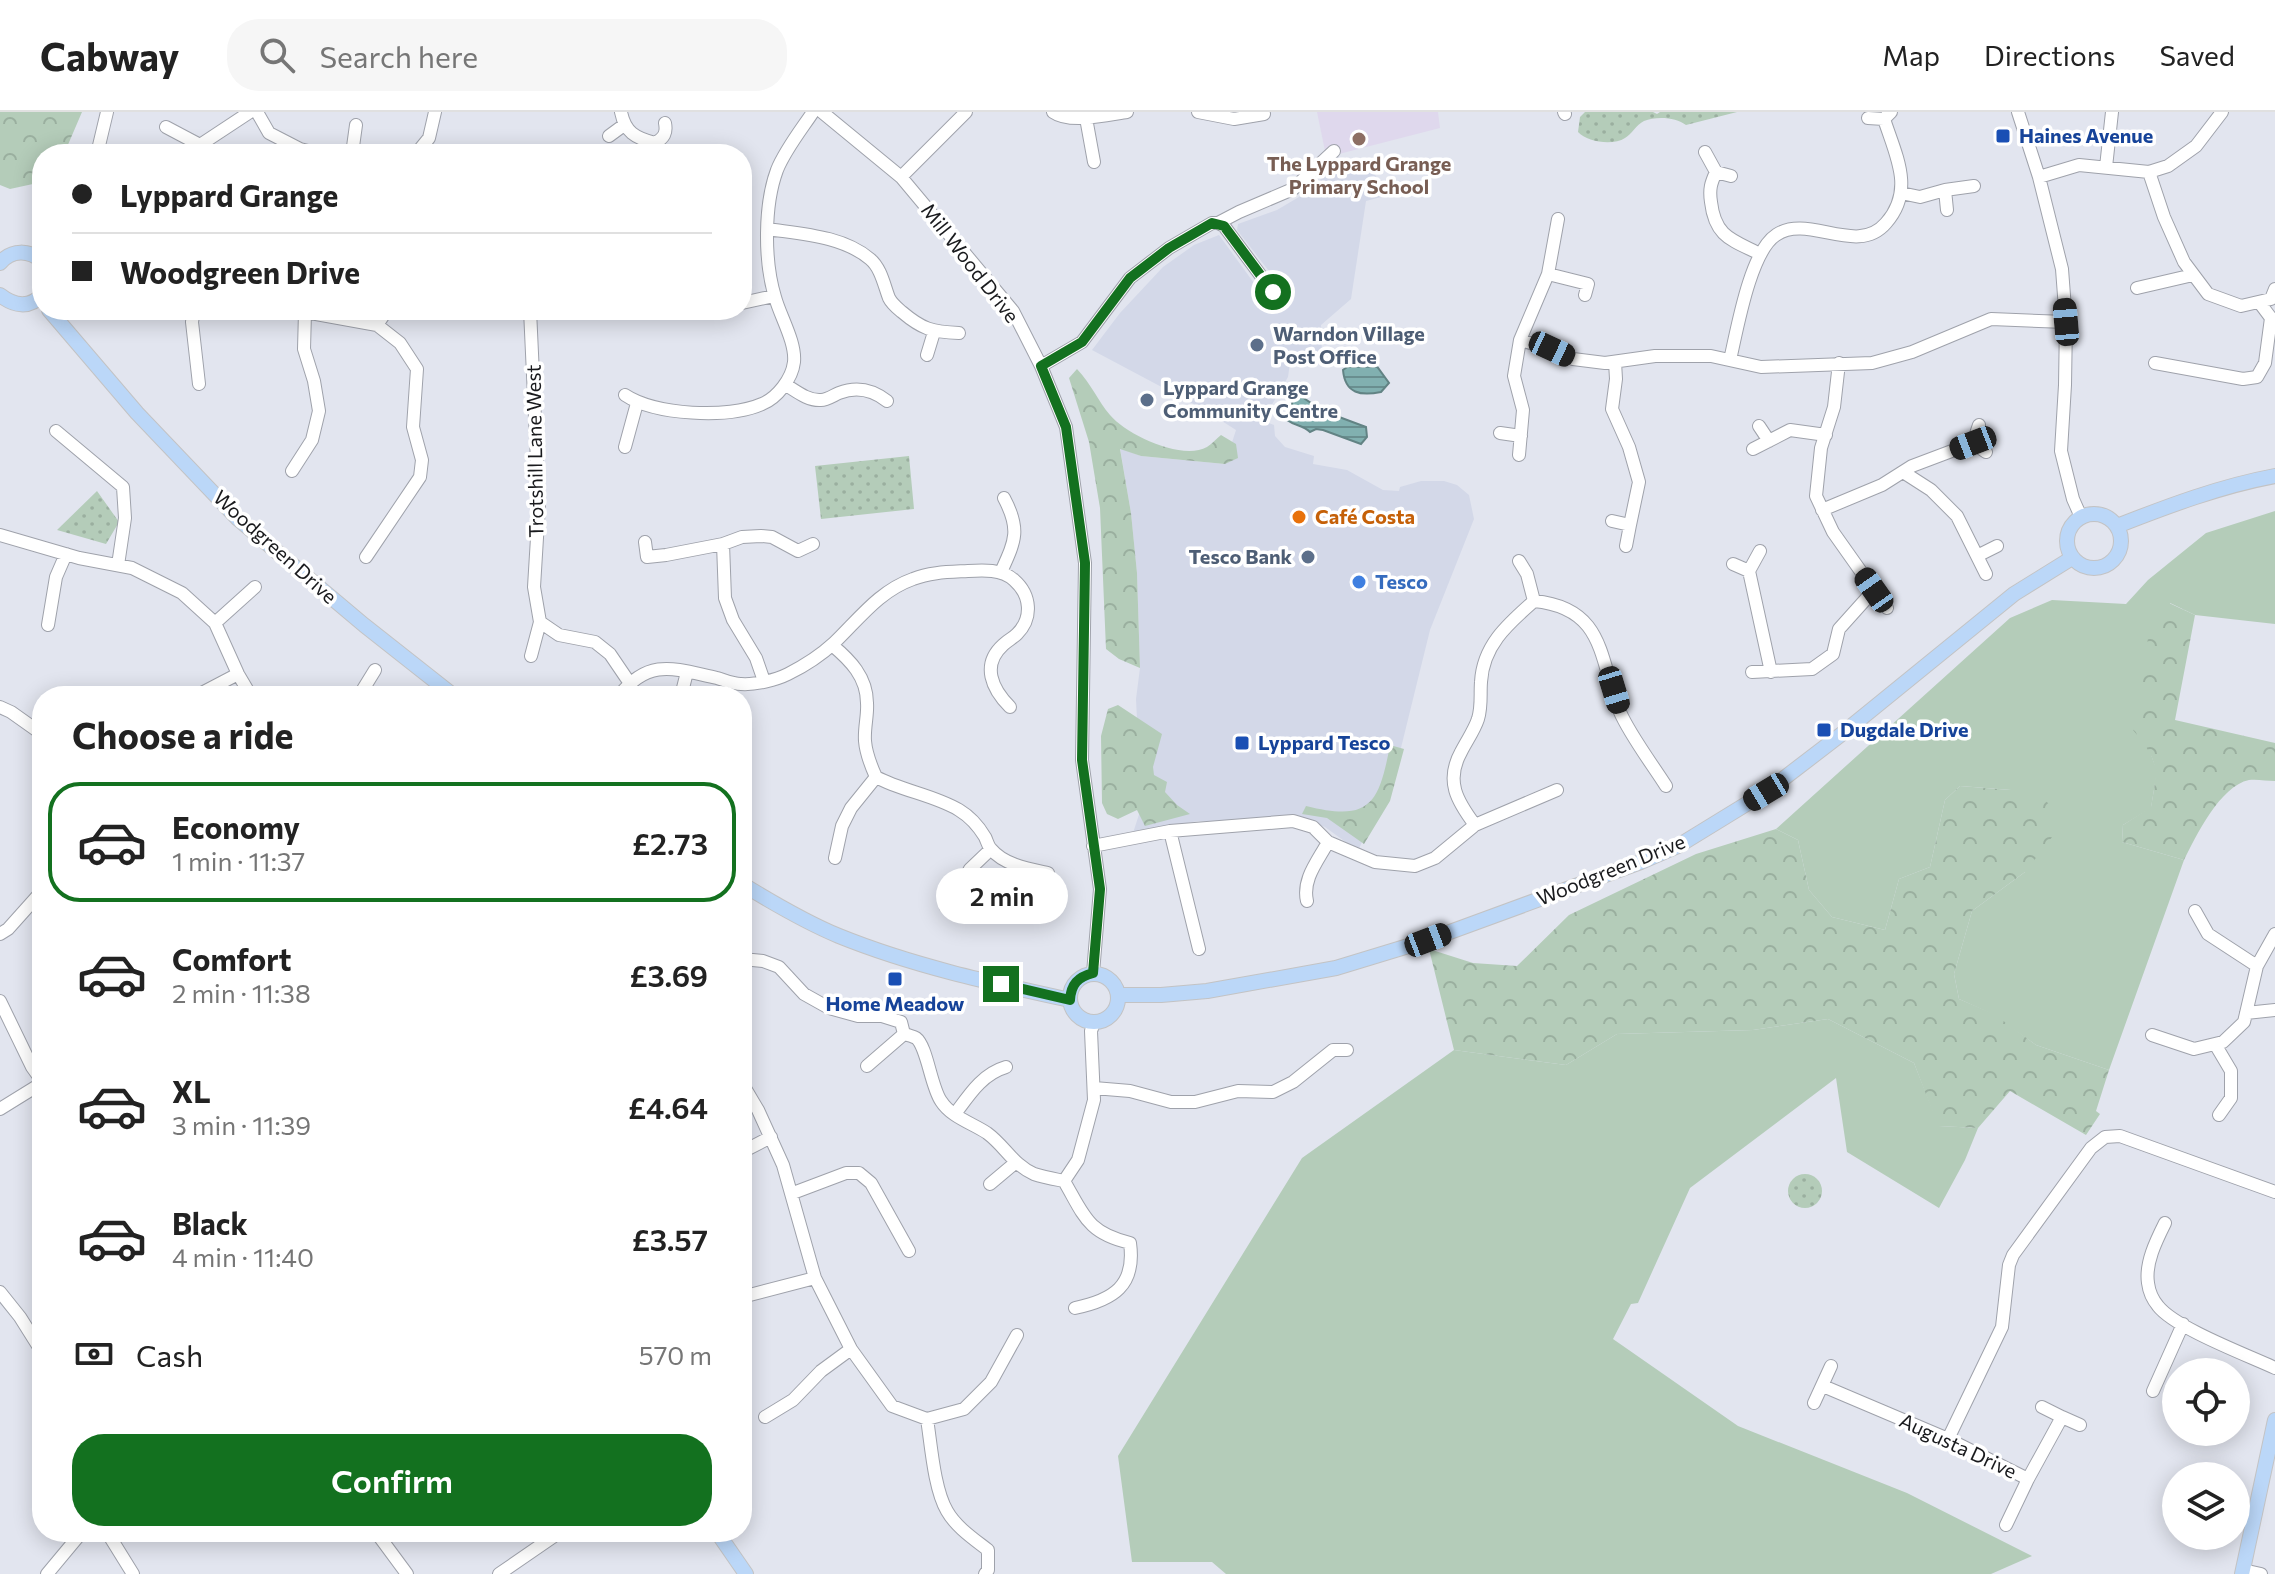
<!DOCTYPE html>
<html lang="en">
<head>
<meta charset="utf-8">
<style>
  body { margin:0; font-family:Commissioner,sans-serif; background:#f6f6f6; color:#222; height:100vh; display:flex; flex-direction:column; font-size:30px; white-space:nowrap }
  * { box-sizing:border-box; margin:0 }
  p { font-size:26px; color:#767676 }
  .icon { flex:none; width:44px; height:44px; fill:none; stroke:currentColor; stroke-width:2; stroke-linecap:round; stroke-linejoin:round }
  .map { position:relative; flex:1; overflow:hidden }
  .sheet { position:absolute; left:32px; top:574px; width:720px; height:856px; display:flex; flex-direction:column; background:#fff; border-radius:32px; box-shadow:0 4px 20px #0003 }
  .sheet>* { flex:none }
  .hud { position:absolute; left:32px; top:32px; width:720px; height:176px; border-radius:32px; box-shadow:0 4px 20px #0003; display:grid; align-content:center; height:176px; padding:0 40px; background:#fff }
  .buttons { position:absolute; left:2162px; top:1246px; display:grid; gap:16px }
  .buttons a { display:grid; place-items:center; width:88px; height:88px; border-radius:50%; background:#fff; box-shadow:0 4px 20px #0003; font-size:40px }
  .end { position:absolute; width:36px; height:36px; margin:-18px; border:10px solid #13711f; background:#fff; box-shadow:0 0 0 4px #fff }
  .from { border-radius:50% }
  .bubble { position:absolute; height:56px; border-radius:28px; background:#fff; box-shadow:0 4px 20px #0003; font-size:26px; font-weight:600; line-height:56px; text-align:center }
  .car { position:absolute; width:24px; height:48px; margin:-24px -12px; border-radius:10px; box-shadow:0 0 6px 2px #0007; background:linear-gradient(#222 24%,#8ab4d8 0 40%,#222 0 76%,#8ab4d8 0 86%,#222 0) }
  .hud b { display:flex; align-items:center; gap:28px; height:76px; font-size:30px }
  .hud b+b { border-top:2px solid #e0e0e0 }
  .hud i { width:20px; height:20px; background:#222 }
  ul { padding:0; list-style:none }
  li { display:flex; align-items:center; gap:24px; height:120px; margin:0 16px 12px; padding:0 24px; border:4px solid transparent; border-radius:32px }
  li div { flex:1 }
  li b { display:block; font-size:30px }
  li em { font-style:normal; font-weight:600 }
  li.active { border-color:#13711f }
  li>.icon { width:72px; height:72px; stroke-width:1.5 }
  h2 { padding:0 40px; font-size:36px; line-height:96px }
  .pay { display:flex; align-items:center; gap:20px; height:88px; padding:0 40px; font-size:30px }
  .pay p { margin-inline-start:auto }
  .cta { display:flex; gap:16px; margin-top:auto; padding:16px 40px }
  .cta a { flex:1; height:92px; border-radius:32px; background:#13711f; color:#fff; font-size:32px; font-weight:600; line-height:92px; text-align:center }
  header { display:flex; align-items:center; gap:48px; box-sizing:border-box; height:112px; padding:0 40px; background:#fff; border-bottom:2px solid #e0e0e0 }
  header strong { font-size:38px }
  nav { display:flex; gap:44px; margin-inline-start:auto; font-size:28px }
  .search { width:560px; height:72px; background:#f6f6f6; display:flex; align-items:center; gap:20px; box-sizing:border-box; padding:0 28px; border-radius:32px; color:#767676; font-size:30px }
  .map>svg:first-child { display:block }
</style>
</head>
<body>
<header>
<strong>Cabway</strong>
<div class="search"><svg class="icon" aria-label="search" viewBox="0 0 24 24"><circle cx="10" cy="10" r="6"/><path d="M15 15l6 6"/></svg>Search here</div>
<nav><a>Map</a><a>Directions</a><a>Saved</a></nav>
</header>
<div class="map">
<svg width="2275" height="1462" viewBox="0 0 2275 1462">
  <defs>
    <pattern id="forest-crowns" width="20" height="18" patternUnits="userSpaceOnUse" patternTransform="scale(2)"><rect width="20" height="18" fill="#b4ccb9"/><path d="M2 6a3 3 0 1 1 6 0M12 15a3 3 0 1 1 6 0" fill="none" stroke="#9aaf9f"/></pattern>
    <pattern id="park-dots" width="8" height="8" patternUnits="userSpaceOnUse" patternTransform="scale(2)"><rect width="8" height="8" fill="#b4ccb9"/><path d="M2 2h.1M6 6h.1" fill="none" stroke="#9aaf9f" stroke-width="1.8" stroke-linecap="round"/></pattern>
    <pattern id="water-rules" width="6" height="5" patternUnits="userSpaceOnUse" patternTransform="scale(2)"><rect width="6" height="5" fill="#81b0b0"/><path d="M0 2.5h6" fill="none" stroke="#698e8f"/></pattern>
  </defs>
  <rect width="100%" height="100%" fill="#e2e5ef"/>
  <path fill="#d3d8e8" d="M1369,49L1372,50L1381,85L1366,89L1351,187L1321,213L1322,244L1301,243L1296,254L1290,251L1288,265L1270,296L1266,310L1274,313L1275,324L1285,335L1314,344L1313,352L1347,358L1383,378L1399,379L1400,375L1421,369H1444L1457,373L1469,383L1474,407L1430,518L1398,648L1358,739L1325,715L1300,706L1239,710L1198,709L1133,721L1147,678L1138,627L1136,587L1140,556L1137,461L1131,401L1120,336L1141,344L1225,352L1236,318L1203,297L1092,238L1120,201L1163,155L1194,133L1219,123L1259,178L1267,183L1279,172L1237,118L1238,112L1277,98L1304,82L1330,59Z"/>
  <path fill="#dfd8ed" d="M1317,0H1438L1440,16L1335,43L1325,39Z"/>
  <path fill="#b4ccb9" d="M2275,399V512L2195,503L2170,491L2149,637L2157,659L2151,696L2123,713L2122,730L2184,748L2109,958L2036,933L1990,901L1959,887L1954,862L1972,799L2025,760L2011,678L1960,674L1945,688L1930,755L1899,767L1885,818L1832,805L1809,778L1798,728L1776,717L2010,506L2052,488L2126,492L2148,468L2206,421Z
    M1828,907L1914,951L1939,1014L1978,1016L1965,1048L1939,1096L1847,1040L1836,966L1690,1076L1638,1191L1631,1192L1613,1227L1738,1314L1907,1381L2032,1444L1991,1462H1226L1212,1450H1132L1118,1344L1302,1046L1454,938L1566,953L1617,922L1753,918Z"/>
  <path fill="url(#forest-crowns)" d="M0,0H82L64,42H42V70L10,77L0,73Z
    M1077,257C1092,273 1098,289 1110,303C1127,323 1182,349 1207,335C1212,332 1217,326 1221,323L1236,332L1238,346L1225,352L1141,344L1120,337L1131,401L1137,461L1140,556L1119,547L1106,537L1100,396L1089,330L1069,266Z
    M2169,491L2195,503L2175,608L2275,631V669C2267,669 2257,667 2249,668C2220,674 2196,724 2184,748L2122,730L2123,713L2151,695C2158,656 2159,649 2133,618L2150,514Z
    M1118,593L1162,622L1153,655L1154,663L1167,670L1165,680L1177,693L1190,702L1145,714L1137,698L1118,707L1107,702L1102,691L1101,624L1108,597Z
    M1390,633L1404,637L1390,689L1364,732L1327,706L1302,702L1306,694C1370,710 1379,692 1390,633Z
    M1960,674L2011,678L2044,686L2063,711L2025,760L1972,799L1954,862L1959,887L1994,902L2036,933L2109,958L2096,999L2100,1002L2086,1023L2010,979L1978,1016L1938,1014L1914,951L1828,907L1753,918L1617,922L1566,953L1454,938L1429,837L1473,851L1517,854L1569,803L1696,742L1776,717L1798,728L1809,778L1832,805L1885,818L1899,767L1930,755L1945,688Z"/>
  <path fill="url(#park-dots)" d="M1585,0H1653L1657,2L1660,0H1737L1686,13C1676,5 1656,4 1644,9C1636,13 1632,22 1625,26C1613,34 1587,30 1578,20L1580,5Z
    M909,344L914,397L821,407L815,354Z
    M97,379L119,410L106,432L57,418Z
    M1788 1079a17 17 0 1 1 34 0a17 17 0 1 1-34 0Z"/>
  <path fill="url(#water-rules)" stroke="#628384" stroke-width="2" d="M1367,248L1373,249L1389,271L1381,280C1361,284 1345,282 1343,258L1350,253Z
    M1294,285H1302L1323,299L1366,315L1367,325L1361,332L1323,318L1316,317L1310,320C1303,313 1295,314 1287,308Z"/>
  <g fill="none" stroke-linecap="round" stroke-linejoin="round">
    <defs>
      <path id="minor" d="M257,0L269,21L300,37L320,42
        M621,0C625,20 635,26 655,31C664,26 667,21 665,11
        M822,0L901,65L1013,199L1041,254L1066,315L1085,451L1082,648L1100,777L1093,861
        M1053,0C1070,12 1107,3 1127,0
        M1198,0L1234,7L1264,2
        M1564,0L1565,2
        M2018,0L2039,65L2062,157L2066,210L2065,273L2061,339L2073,387L2081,405
        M1086,6L1094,50
        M1868,6L1884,7L1891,0
        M166,15L200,33
        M609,24L624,13
        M1705,40L1716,60L1731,64
        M97,42L107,0
        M199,42L200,33L250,0
        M352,42L356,13
        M416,42L429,26L435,0
        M2106,55L2112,0
        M1716,60C1711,71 1709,77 1711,90C1715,125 1732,128 1760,142
        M2149,60L2164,105L2184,150L2208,182L2241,194L2271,187L2275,177
        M901,65L966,0
        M2039,65L2079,53L2149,60L2168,54L2196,34L2222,0
        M1945,78L1947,98
        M1901,81L1920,85L1945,78L1974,74
        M1218,111L1224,114L1273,180
        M768,117C802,122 843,124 870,147C881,156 884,173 889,186C892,192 896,195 902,200C922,217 932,220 959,221
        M1548,162L1588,172L1585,183
        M2137,176L2193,163
        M742,191L774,184
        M194,198L192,210L199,272
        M530,198L539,393L534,475L540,510L559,523L595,530L610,542L629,570
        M1520,228L1552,237L1573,247L1605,251L1655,244H1711L1761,255L1872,251L1912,240L1991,207L2066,210
        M927,243L934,220
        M1730,248C1737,218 1750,140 1776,123C1808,101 1857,145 1886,111C1915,78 1896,44 1884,7
        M2155,251L2243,267L2257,265L2265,251L2271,206L2259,190
        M1041,254L1082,230L1130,166L1169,136L1212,111H1218L1239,100L1293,77L1334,39
        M786,273C796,279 808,289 821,288C827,288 834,283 839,281C857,274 873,278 887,289
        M625,283C655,303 728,307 762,292C777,286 792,267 794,250C796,230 780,204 775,185C764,149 764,93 777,58C785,38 801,18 813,0
        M1979,313L1973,331L1986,340
        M1759,314L1769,329
        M56,319L123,375L125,406L118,453
        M1500,321L1521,324
        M625,335L637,291
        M1753,337L1790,318L1826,323
        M1519,343L1523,298L1514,264L1520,228L1548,162L1558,107
        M292,359L312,328L319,299L314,269L304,237L305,200L377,213L387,198
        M1903,360L1931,378L1957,404L1986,462
        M1822,398L1882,373L1912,354L1973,331
        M1612,409L1630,413L1639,370L1629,335L1612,297L1616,267L1615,250
        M0,423L79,446L132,456L182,481L215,511L238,562L251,584
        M645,430L647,445L666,443L723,432L742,425L761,424L772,425L798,439L813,432
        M723,432L725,486L733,508L756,546L764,569
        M1626,434L1630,413
        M1977,444L1997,434
        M366,445L420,365L422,348L413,315L417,257L400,231L377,213
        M1519,449L1527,462L1534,489
        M1733,452L1749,459L1771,560
        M1749,459L1760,439
        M1001,460C1015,429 1021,418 1004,386
        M1874,478L1887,496
        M215,511L255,475
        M48,513L56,465L66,442
        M832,533C850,548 867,565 867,591C868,603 864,616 865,629C866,641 871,654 876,665C902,679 934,683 959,698C969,704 979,715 985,725C987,729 988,734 991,737C1004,753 1029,757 1048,761
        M531,544L540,510
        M1752,560L1812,557L1833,542L1839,517L1874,478L1833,420L1816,384L1821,336L1834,295L1839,251
        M196,584L238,562
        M359,584L375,558
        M619,584C649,545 675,557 717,566C724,568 733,572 741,572C755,573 776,568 788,562C804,554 821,543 834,531C859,507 879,479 913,467C930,460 950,460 968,459C983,458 1002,457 1014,468C1031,483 1033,506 1017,522C1013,526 1007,529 1003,533C981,553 992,577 1010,595
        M681,584L687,560
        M0,595L11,600L42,622
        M742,678V692
        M1475,713C1457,689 1445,669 1461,640C1467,628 1474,619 1478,607C1482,594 1480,583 1481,570C1483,533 1508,512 1534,489C1606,496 1599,548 1620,600C1630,623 1652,652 1666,674
        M1170,719L1199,837
        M1093,734L1170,719L1293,709L1313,715L1328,730L1375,750L1415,754L1435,746L1475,713L1557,678
        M835,746L842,714L851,696L876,665
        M1307,789C1302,767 1318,749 1328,730
        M946,795L957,783L970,757L991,737
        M2195,799L2208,822L2257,854
        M0,822L8,817L42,779
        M742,847L763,849L779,855L804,882L829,896L858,904H882L901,910L904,922C908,923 912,924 916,926C927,934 931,975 941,989C951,1005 972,1011 987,1021C1005,1034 1013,1053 1034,1062C1043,1065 1054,1067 1064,1069
        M0,889L32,955L42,969
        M2246,901L2275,898
        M2152,923L2194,937L2223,930L2244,910L2257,854L2275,822
        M2215,932L2231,959V986L2219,1003
        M867,954L904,922
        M742,971L758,998L783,1053L815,1166L851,1237L892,1294L927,1307L964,1297L991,1270L1017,1223
        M1094,976L1130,979L1171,990H1195L1238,979L1273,980L1293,970L1333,938H1347
        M0,997L42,971
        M955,1002C969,983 982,962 1006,955
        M742,1040L771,1025
        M1064,1069C1084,1103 1087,1121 1130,1131C1136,1174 1113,1188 1075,1196
        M1064,1069L1078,1048L1094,988L1091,919L1094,911
        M990,1072L1015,1051
        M39,1074L42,1071
        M793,1081L846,1061H859L871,1071L909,1139
        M2165,1111C2156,1129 2145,1151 2148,1171C2149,1179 2153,1188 2158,1194C2175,1216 2247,1243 2275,1256
        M0,1180L20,1205L42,1240
        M742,1185L815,1166
        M1823,1274L1948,1327L2028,1367
        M2153,1279L2183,1212
        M1814,1291L1831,1254
        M2042,1295L2062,1305
        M765,1305L793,1288L821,1259L851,1237
        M927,1307C931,1332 934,1377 947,1399C956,1415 974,1427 988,1438V1458L985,1462
        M1948,1327L2002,1215L2009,1153L2013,1143L2091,1036L2105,1025L2120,1024L2275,1080
        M2006,1413L2028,1367L2062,1305L2080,1313
        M107,1420L133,1462
        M376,1420L407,1462
        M2243,1458L2261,1462
        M47,1462L82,1420
        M499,1462L560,1420"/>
      <path id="major" d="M0,151C12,137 29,138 42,149
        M0,183C14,194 29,197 42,183
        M49,198L137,301L238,407L364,513L454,584
        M2067 429a27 27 0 1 1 54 0a27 27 0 1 1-54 0Z
        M2117,414C2168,394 2221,374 2275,364
        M742,772C773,791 805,810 839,824C913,854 992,871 1070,888
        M1070 886a24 24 0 1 1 48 0a24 24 0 1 1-48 0Z
        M1119,883H1161L1207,879L1336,856L1428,828L1641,750L1678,734L1766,680L1843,621L2014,482L2072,446
        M717,1420L746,1462
        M2242,1462L2275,1308"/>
    </defs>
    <use href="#minor" stroke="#9fa2ab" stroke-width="14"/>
    <use href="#major" stroke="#c3c3c4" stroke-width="16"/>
    <use href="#minor" stroke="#fff" stroke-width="12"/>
    <use href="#major" stroke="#bbd7f8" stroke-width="14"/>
  </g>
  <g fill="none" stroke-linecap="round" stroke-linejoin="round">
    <path stroke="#13711f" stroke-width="10" d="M1001,872L1070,888C1071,872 1078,865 1093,861L1100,777L1082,648L1085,451L1066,315L1041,254L1082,230L1130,166L1169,136L1212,111L1224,114L1273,180"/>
  </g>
  <g fill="#1a4fb4" stroke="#fff" stroke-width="3">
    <rect x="1995" y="16" width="16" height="16" rx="4"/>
    <rect x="1816" y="610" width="16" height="16" rx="4"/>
    <rect x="1234" y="623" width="16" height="16" rx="4"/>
    <rect x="887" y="859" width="16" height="16" rx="4"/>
  </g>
  <circle fill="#8d6e63" stroke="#fff" stroke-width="3" cx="1359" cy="27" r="8"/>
  <g fill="#5c6f8a" stroke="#fff" stroke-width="3">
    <circle cx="1257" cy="233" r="8"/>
    <circle cx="1147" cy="288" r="8"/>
    <circle cx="1308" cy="445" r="8"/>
  </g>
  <circle fill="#e8710a" stroke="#fff" stroke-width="3" cx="1299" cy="405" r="8"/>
  <circle fill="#3f7fe0" stroke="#fff" stroke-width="3" cx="1359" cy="470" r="8"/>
  <g text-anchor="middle" stroke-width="7" stroke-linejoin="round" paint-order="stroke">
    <g font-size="20" font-weight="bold" fill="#164399" stroke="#fff" text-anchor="start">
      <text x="2019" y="31">Haines Avenue</text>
      <text x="1840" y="625">Dugdale Drive</text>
      <text x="1258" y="638">Lyppard Tesco</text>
      <text x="895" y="899" text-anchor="middle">Home Meadow</text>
    </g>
    <g font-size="20" font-weight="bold" fill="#785e54" stroke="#fff">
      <text x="1359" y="59">The Lyppard Grange<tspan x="1359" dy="23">Primary School</tspan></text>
    </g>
    <g font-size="20" fill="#191a1d" stroke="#fff">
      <text transform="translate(970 151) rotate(52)" y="7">Mill Wood Drive</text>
      <text transform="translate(535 339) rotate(-91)" y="7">Trotshill Lane West</text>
      <text transform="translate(275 435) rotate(42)" y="7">Woodgreen Drive</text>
      <text transform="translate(1611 758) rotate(-22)" y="7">Woodgreen Drive</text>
      <text transform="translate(1958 1334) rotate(25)" y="7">Augusta Drive</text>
    </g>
    <g font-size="20" font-weight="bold" fill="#4e5e75" stroke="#fff" text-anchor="start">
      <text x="1273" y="229">Warndon Village<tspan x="1273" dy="23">Post Office</tspan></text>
      <text x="1163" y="283">Lyppard Grange<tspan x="1163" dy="23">Community Centre</tspan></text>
      <text x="1292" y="452" text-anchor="end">Tesco Bank</text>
    </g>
    <g font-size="20" font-weight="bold" fill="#c56008" stroke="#fff" text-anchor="start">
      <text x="1315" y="412">Café Costa</text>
    </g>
    <g font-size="20" font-weight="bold" fill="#366cbe" stroke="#fff" text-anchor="start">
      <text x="1375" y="477">Tesco</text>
    </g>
  </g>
</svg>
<div class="buttons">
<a><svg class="icon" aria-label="locate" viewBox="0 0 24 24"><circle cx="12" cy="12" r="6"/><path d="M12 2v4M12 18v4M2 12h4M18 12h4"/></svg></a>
<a><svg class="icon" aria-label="layers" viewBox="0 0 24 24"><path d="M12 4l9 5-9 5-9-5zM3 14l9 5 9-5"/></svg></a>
</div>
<i class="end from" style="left:1273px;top:180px"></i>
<i class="end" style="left:1001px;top:872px"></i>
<div class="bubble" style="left:936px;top:756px;width:132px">2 min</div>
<i class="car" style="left:2066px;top:210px;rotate:355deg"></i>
<i class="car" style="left:1552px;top:237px;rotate:115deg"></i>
<i class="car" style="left:1973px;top:331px;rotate:249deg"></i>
<i class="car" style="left:1874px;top:478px;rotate:325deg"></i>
<i class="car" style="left:1614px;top:578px;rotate:163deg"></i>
<i class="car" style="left:1766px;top:680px;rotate:239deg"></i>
<i class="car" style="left:1428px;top:828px;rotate:69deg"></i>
<div class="hud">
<b><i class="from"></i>Lyppard Grange</b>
<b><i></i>Woodgreen Drive</b>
</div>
<section class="sheet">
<h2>Choose a ride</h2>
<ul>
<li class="active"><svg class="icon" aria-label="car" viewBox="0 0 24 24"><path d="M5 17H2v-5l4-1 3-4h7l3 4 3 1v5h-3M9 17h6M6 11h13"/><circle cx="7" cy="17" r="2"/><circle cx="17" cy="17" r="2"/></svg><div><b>Economy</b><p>1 min · 11:37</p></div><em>£2.73</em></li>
<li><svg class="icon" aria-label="car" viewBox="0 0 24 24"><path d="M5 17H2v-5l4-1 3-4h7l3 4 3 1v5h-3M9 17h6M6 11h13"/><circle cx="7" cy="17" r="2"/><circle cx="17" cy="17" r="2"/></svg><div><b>Comfort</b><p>2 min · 11:38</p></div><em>£3.69</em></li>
<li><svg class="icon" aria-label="car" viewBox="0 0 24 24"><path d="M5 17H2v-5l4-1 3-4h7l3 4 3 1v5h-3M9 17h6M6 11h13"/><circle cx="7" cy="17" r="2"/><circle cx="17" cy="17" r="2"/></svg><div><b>XL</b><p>3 min · 11:39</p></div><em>£4.64</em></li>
<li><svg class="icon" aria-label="car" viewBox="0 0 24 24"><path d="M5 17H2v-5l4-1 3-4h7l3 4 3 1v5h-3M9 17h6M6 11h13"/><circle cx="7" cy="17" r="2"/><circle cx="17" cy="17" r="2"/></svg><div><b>Black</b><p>4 min · 11:40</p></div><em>£3.57</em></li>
</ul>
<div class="pay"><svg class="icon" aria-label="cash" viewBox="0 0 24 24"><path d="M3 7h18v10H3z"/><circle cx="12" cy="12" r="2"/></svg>Cash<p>570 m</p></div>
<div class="cta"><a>Confirm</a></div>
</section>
</div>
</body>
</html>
